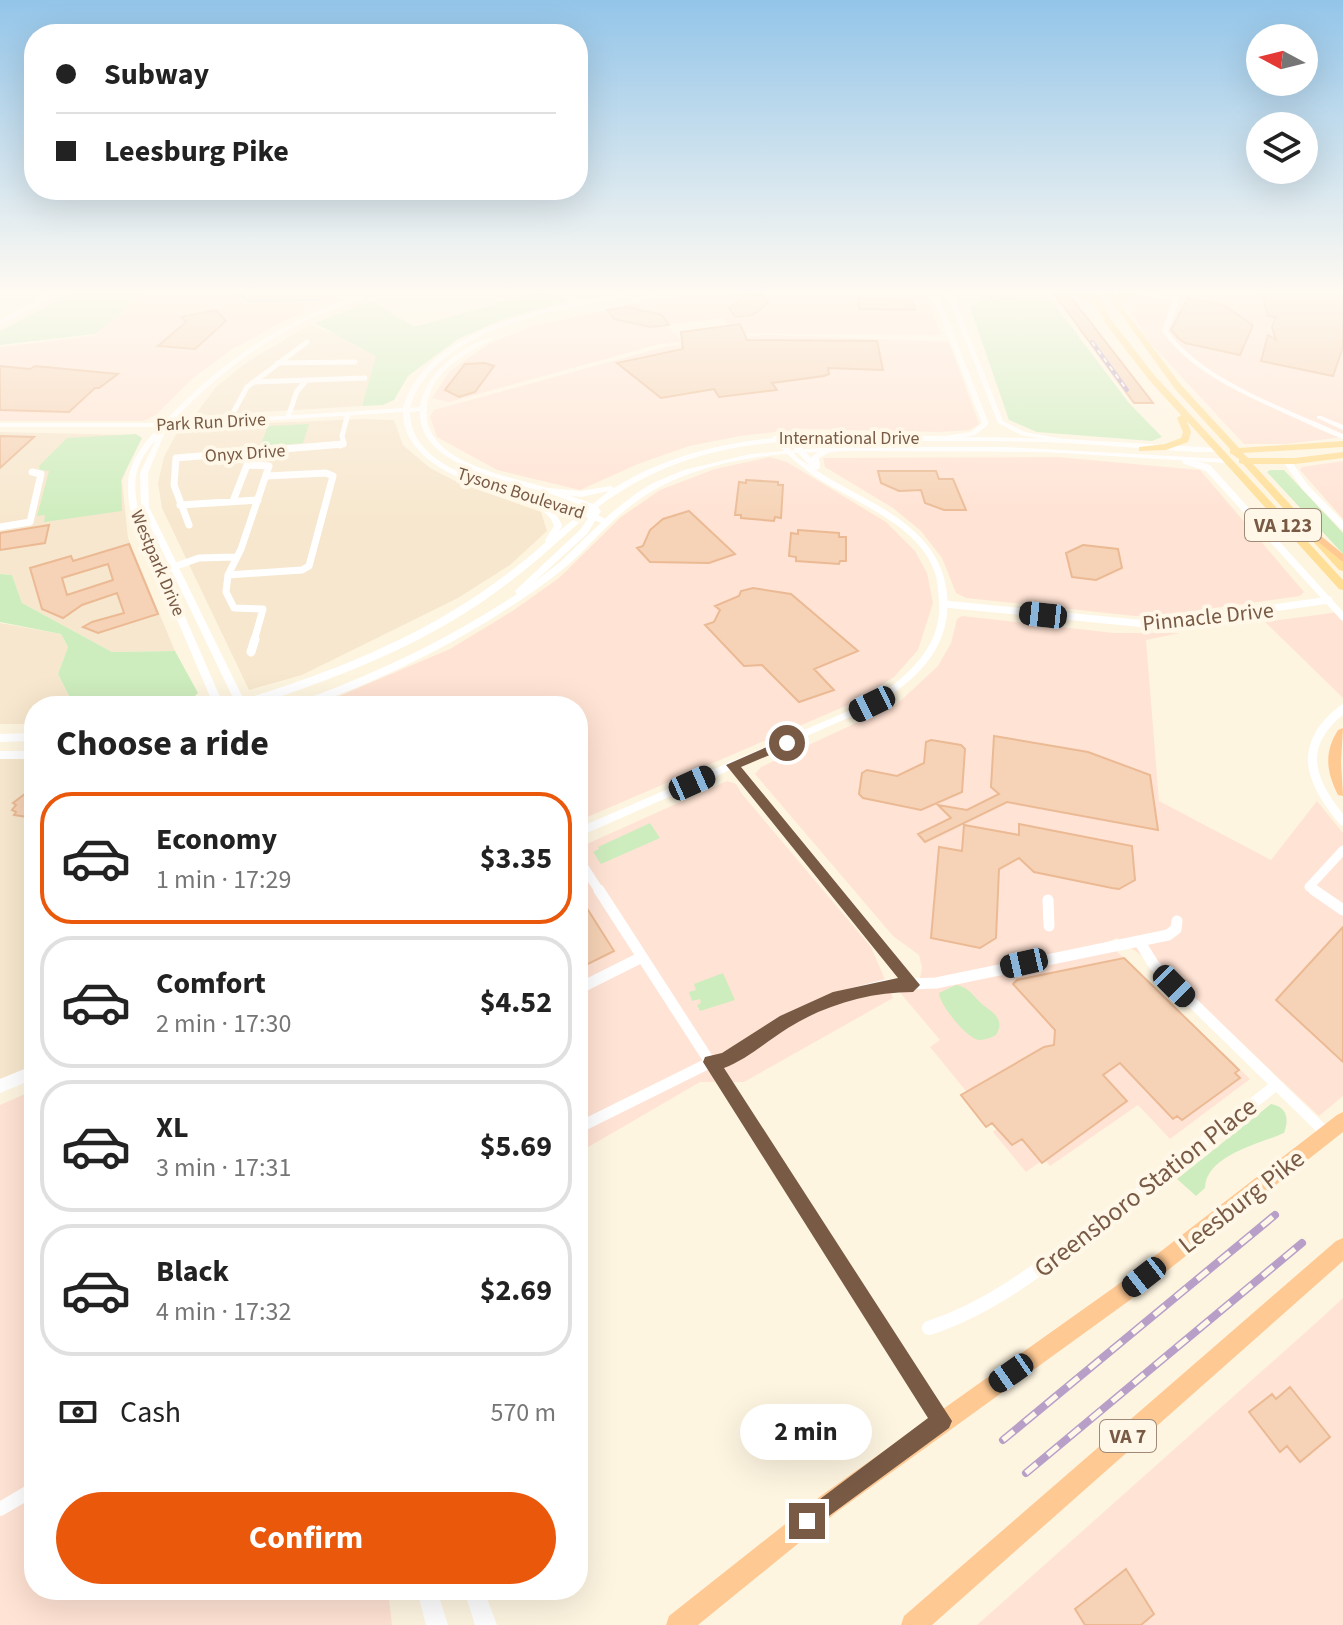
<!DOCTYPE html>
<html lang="en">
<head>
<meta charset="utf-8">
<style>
  body { margin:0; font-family:"Source Sans 3",sans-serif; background:#f2f2f2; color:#222; height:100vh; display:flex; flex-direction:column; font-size:30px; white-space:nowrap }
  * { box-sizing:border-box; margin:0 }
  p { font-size:26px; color:#767676 }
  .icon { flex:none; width:44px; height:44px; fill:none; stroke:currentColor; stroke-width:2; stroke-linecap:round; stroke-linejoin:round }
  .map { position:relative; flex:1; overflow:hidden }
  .side { position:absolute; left:24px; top:696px; width:564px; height:904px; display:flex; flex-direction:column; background:#fff; border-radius:32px; box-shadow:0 8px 32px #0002 }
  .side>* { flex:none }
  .banner { position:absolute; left:24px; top:24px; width:564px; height:176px; border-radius:32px; box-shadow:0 8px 32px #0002; display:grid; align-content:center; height:176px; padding:0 32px; background:#fff }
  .needle { width:52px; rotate:277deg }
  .controls { position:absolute; left:1246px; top:24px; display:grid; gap:16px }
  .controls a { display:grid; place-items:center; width:72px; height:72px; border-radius:50%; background:#fff; box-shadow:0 8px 32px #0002; font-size:40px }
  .end { position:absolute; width:36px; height:36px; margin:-18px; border:10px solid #785a45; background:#fff; box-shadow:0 0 0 4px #fff }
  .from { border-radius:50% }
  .bubble { position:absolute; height:56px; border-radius:28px; background:#fff; box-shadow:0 8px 32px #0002; font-size:26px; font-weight:700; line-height:56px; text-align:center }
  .car { position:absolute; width:24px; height:48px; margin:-24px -12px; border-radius:10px; box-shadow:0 0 6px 2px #0007; background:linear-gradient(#222 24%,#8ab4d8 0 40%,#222 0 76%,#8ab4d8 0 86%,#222 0) }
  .banner b { display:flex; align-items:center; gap:28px; height:76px; font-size:30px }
  .banner b+b { border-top:2px solid #e0e0e0 }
  .banner i { width:20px; height:20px; background:#222 }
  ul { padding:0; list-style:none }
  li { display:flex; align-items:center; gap:24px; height:132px; margin:0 16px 12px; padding:0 16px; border:4px solid #e0e0e0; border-radius:32px }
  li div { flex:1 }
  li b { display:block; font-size:30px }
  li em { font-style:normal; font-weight:700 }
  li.on { border-color:#ea580c }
  li>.icon { width:72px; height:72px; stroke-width:1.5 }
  h2 { padding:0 32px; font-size:36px; line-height:96px }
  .pay { display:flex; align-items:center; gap:20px; height:88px; padding:0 32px; font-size:30px }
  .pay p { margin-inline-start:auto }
  .cta { display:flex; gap:16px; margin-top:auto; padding:16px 32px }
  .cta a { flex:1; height:92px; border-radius:48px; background:#ea580c; color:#fff; font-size:32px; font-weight:700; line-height:92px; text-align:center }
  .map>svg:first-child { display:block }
</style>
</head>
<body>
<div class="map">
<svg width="1343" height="1625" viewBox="0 0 1343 1625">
  <rect width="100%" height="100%" fill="#fef5e1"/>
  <path fill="#f7e7ce" d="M309,325L343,337L377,356L362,406L194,416L216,387L247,362Z
    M362,419L394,420L403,445L430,468L459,483L541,512L547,531L510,565L458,598L302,675L249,690L162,508L158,483L164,457L180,427Z
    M0,432L132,435L137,441L122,481L128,538L175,651L112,652L22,603L12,575L0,574Z
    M0,623L61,634L68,647L58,674L71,700L69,706H34V724H0Z
    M34,753V1072L0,1087V755Z"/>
  <path fill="#ffe3d4" d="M726,292L926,293L941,335L745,333L749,337L767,335L949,342L979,424L969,430L941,432L802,429L740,436L689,446L638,464L580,490L497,470L437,437L430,417L434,410L664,347L685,344L681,332L728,325L723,318L666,325L683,342L660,344L449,402L432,398L450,371L490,343L534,326L648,300Z
    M145,293H233L239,297L353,293L284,321L234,348L194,377L156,415L143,421H0V347L92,336Z
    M1118,293H1343V437L1287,444H1244L1150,343Z
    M770,457L787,462L886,522L915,551L927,573L933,603L918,650L894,677L855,702L578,821V706H316L450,649L514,610L559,578L621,517L660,490L715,469Z
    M1057,457L1200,470L1304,592L1300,596L1171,614L1135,616L966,598L956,593L942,558L921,531L893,508L825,467L823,458Z
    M1343,461V519L1300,470L1302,467Z
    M1339,612L1343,616V698L1265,622Z
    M962,616L1114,633H1180L1146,640L1159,801L1271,860L1317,801L1343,833V1096L1319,1116L1172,977L1117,938L1107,942L1250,1079L1170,1139L1138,1105L1050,1166L1044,1159L1026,1172L993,1132L997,1129L930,1047L940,1040L897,989L910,986L920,978L922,968L919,955L893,936L755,774L761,767L897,704L938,666L951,643L957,619Z
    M727,781L736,784L742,794L871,947L893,998L744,1082H700L578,1153V848Z
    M34,1090V1590H388L392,1625H0V1105Z
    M1343,1298V1625H977L1317,1322Z"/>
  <path fill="#ceedbe" d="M73,293H145L95,334L0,345V331Z
    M535,293L560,296L568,301L506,318L458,339L408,376L394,400L383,405L362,406L376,356L315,323L372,301L413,326L421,325Z
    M990,296L1052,301L1129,403L1162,437L1152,441L1037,432L1009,420L970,307Z
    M309,424L303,443L260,447L268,426Z
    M136,434L142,438L121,480L122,511L44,522L45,515L37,516L49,471L40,470L39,466L67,438Z
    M1270,470H1284L1343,533V554L1267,472Z
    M0,574L12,575L22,603L112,652L175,651L198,693L184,706H69L71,700L58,674L68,647L61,634L0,622Z
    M650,823L660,838L601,864L593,852L599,849L598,847Z
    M723,973L735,1000L700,1011L697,1005L701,1003L700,999L692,1001L689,992L696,990L694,984Z
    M956,985C969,987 973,996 982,1004C992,1012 1006,1019 996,1035C991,1038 983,1040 979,1040C967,1039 939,1004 939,993Z
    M1271,1104C1288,1107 1289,1120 1284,1133C1260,1144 1206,1155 1205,1188L1196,1196L1177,1179Z"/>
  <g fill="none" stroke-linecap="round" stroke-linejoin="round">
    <path stroke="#99cedc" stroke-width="2" d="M237,292L248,301L318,300"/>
  </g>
  <path fill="#f6d3b6" stroke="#ebba94" stroke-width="2" fill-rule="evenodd" d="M1053,292H1066L1070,296L1153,403H1134Z
    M1261,292H1343V347L1333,376L1261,361L1268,335L1276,340L1272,327L1276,317L1268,316Z
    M762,294L769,302L753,315L735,317L729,308L746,296Z
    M858,298L912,300L915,310L859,309Z
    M1188,298L1223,305L1253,325L1240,355L1185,343L1178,338L1171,330Z
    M626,307L662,315L669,325L650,327L614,319L607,310Z
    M216,310L226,321L195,349L158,346L186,322L181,317Z
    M740,324L747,340L877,341L883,370L828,368L829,374L824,376L772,383L777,390L719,397L714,389L661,398L617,363L683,349L681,332Z
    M485,363L494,366L475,392L459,397L445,390L465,364Z
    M0,366L30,369L35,366L118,374L99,388H95L69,412L0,410Z
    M0,436L34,437L0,468Z
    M878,471H936L939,479H953L966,510H944L925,503L921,490L899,491L881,483Z
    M746,480L778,482V485H783L781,518L775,517L774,521L741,518V515H735L739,482L746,483Z
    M689,511L735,554L709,563L650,562L637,548L643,546L650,530L663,519Z
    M49,525L45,543L0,550V533Z
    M798,530L839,533V537H846V561H840L839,564L796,561V557L789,556L791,533L798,534Z
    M129,544L158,614L98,633L83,627L92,622L124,613L117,593L82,605L63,618L42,609L30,568L71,556L73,561ZM108,564L113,580L67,595L62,578Z
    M1083,545L1118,549L1122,568L1096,580L1072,577L1066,553Z
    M753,588L791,594L858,651L814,669L834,690L799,702L762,665L744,666L705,625L714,622L720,610L715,606L739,596L741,591Z
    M994,736L1088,752L1150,775L1158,830L1007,802L925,842L918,834L951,818L938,805L967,810L999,794L991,787Z
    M931,740L961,745L965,749L962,792L921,810L863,798L859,794L862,773L867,770L897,776L924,763L926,742Z
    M34,787V818L14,815L16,812L12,810L16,805L13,803Z
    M1019,824L1132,846L1135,880L1119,889L1112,888L1034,872L1019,858L999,869L996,938L980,948L931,938L939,847L962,851L964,825L1019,835Z
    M578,894L614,951L578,969Z
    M1343,927V1062L1276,1000Z
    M1124,958L1239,1070L1235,1073L1240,1078L1182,1120L1177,1116L1173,1119L1120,1063L1103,1075L1127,1101L1042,1163L1022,1139L1012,1145L992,1123L986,1127L961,1095L1044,1047L1054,1045L1055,1030L1013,984L1017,980Z
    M1290,1387L1330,1437L1300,1462L1287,1446L1280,1452L1249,1412L1272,1394L1276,1399Z
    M1126,1569L1154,1614L1141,1625H1085L1075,1609Z"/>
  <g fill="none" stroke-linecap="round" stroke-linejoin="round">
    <path stroke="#fff" stroke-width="5" d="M8,292L52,296
      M333,292L351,300
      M277,363L355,362
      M253,382L365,378
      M234,411L247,387L307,342
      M288,417L297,391L306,381
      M340,446L344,443L342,436L348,414"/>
    <path stroke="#fff" stroke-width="7" d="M1186,461L1208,468L1343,617
      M1287,461L1305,487L1343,526
      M233,501L247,465L269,466L241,549L228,575L226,592L234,608L263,609L254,641
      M180,505L258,500
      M189,525L174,485L176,458L343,444
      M0,527L30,522L41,474L32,472
      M162,571L199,558L235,557
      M228,575L302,570L309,566L333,476L326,473L267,476
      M944,604L1156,625L1329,600"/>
    <path stroke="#fff" stroke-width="9" d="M251,652L255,639
      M1343,709C1296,745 1309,781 1343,821
      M732,765L837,892
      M578,858L600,892
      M1317,892L1309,887L1343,850"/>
    <path stroke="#fff" stroke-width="11" d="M599,890L808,1214
      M835,890L913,985
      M1314,890L1343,910
      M1048,900L1049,926
      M1139,941L1168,935L1176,929L1177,921
      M578,989L642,957
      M578,1128L711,1062L725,1060L786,1021L838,997L885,985L936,983L1139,941L1154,965L1327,1134
      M1112,1214L1276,1085"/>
    <path stroke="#fff" stroke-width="14" d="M807,1212L942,1421
      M929,1328C1000,1305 1055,1256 1114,1212
      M0,1509L34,1489"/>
    <path fill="#fff" fill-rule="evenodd" d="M366,292H375C355,302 332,308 311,318C257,344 212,379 171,423L403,408C426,326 555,306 626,292H640C622,298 600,301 581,305C523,317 428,342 410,408L420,407C423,376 463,342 492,338V340C465,353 429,373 427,407C426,418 427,427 434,437C455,467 510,477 544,487C561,492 579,499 596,505V509H590C573,502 555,495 537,490C499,479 417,462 420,411L410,412C410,489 563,492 611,522L604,524C585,516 565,510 545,505C499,492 403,473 403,412L167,427L148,473L149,507L246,704L245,706H237L236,704L141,507L140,473L156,440C135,463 132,479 138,509L224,706H214L130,509C123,471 134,454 159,427H0V423H163C226,356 280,323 366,292Z
      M661,292H676L633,301L630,299Z
      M931,292H937L989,424L975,435L945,440L941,438L945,436L971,432L982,423Z
      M946,292H952L1003,421L1025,432L1064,439L1068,441L1067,443L1021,435L998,423Z
      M1124,292L1166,295L1176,292H1186L1181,295L1168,331C1203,381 1289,409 1343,434V439C1324,432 1305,422 1286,414C1241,393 1191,372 1162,331L1174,297L1166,299Z
      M1317,416H1321L1343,425V430L1317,418Z
      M785,435H791L818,466L813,468C843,489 879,502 908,526C930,544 944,565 947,594C952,648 917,679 875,706L578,837V828L869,702C904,679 943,648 939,601C938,593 938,584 936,576C922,527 859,504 820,480C802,468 788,455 773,440V436H779L798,458L810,466L785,439Z
      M34,1065V1079L0,1093V1079Z"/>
    <path fill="#fff" fill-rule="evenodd" d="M52,292H61L0,325V320Z
      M847,434L1065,439L1216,448L1220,450L1216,452H1197C1152,450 1108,445 1064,443C1017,441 970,441 924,441C806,438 698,432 598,507L601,511L587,534L532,584L560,562L611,513L638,492L653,483L684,470L750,454L829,447H1006L1226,459L1230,461L1226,463L1044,452L846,451L830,452L819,458L820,468L816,470L812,468L811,457L818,452C756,454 684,465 633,504C613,519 597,537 580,554C562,571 542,586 522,599C456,644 385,678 310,706H294L295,703C374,675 447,640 517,594L515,591L517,589L580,530L593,511C564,535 538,561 508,583C451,627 386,658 318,683C290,693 260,706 230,706L231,703C349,668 453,625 546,542L545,540L554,526C548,506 519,499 501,491V487H507C527,497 555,503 562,526L559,531L609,491L581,497L541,492L538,491V487L581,491L610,486L614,488C684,444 766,435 847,434Z
      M34,733V741L0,742V734Z
      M0,751H34V759H0Z
      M417,1590H437L448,1625H426Z
      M464,1590H484L497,1625H475Z"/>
    <path fill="#ffde97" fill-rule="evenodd" d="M1069,292H1080L1091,296L1089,292H1096L1112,321L1155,376L1343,580V590L1339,589L1187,421L1191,432L1188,442L1166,450L1139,451V447L1165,444L1181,438L1183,432L1177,418L1181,415L1149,380L1106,324L1097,307L1086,300Z
      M1105,292H1112L1116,298L1118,293L1137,292V296L1124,297L1121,305L1181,385L1239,448L1343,441V447L1243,453L1248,458H1295L1343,452V458L1295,464H1253L1343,562V571L1339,570L1243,464L1239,463V459L1230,453V449L1175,389Z"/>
    <path fill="#ffc994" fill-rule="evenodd" d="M1299,518L1343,554V562L1295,523L1294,521Z
      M1343,728L1341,762L1343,796L1338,795C1326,771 1324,752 1338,730Z
      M1343,1112V1132L1130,1300L838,1511L698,1625H666L669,1616L822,1495L1116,1286L1337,1115Z
      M1343,1238V1261L932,1625H901L904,1616L1336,1241Z"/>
    <defs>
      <path id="rail-far1" d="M1092,342L1127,390"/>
      <path id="rail" d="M1003,1440L1275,1215
        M1026,1473L1302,1243"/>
    </defs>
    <use href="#rail-far1" stroke="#b89fc8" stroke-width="4"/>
    <use href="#rail" stroke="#b89fc8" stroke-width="8"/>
    <use href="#rail-far1" stroke="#fff8e9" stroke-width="2" stroke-dasharray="5" stroke-linecap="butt"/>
    <use href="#rail" stroke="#fff8e9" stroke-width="5" stroke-dasharray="14" stroke-linecap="butt"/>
  </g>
  <linearGradient id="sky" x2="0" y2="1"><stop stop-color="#93c5e9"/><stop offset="0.56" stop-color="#fffaf2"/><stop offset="1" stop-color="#fffaf2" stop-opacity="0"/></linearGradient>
  <rect width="1343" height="520" fill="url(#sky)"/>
  <path fill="#785a45" d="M787,738L791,740V746L741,767L920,985L913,992C869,992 825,1005 788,1028C767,1041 746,1060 724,1068L952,1421L949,1428L807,1532L800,1529L797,1521L800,1514L928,1418L703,1062L705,1057L722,1053L780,1016L833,992L898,978L726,765Z"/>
  <g text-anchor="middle" stroke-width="8" stroke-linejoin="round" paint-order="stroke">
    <g font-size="18" fill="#785a45" stroke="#fff8e9">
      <text transform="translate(211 422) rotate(-3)" y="6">Park Run Drive</text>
      <text x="849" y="444">International Drive</text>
      <text transform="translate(245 453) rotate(-4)" y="6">Onyx Drive</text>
      <text transform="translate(521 493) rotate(18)" y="6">Tysons Boulevard</text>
      <text transform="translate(158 563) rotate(67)" y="6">Westpark Drive</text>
    </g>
    <g fill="#fff8e9" stroke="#a08976" stroke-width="2">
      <rect x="1245" y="509" width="76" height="32" rx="6"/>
      <rect x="1100" y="1420" width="56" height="32" rx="6"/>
    </g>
    <g font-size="20" font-weight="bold" fill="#785a45">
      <text x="1283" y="532">VA 123</text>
      <text x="1128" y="1443">VA 7</text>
    </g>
    <g font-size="22" fill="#785a45" stroke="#fff8e9">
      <text transform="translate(1208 616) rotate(-6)" y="8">Pinnacle Drive</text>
    </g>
    <g font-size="26" fill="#785a45" stroke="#fff8e9">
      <text transform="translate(1145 1187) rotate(-38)" y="9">Greensboro Station Place</text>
      <text transform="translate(1241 1201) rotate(-38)" y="9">Leesburg Pike</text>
    </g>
  </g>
</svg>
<div class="controls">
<a><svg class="needle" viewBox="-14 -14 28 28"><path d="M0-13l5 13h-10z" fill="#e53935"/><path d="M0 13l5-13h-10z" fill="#767676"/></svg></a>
<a><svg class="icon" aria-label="layers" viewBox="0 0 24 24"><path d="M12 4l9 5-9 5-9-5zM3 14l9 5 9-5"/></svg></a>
</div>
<i class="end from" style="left:787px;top:743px"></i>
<i class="end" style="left:807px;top:1521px"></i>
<div class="bubble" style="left:740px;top:1404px;width:132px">2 min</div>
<i class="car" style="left:1043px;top:615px;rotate:276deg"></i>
<i class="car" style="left:872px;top:704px;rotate:244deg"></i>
<i class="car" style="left:692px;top:783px;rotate:66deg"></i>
<i class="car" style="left:1024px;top:963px;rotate:257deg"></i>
<i class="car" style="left:1174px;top:986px;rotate:135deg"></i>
<i class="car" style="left:1144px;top:1277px;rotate:232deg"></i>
<i class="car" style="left:1011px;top:1373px;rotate:235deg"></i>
<div class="banner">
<b><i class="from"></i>Subway</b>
<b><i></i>Leesburg Pike</b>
</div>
<section class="side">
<h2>Choose a ride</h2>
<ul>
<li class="on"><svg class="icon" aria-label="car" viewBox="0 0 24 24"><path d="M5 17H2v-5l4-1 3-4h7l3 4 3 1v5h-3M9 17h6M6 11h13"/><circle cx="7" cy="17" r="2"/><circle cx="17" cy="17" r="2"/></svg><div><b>Economy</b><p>1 min · 17:29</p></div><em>$3.35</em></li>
<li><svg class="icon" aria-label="car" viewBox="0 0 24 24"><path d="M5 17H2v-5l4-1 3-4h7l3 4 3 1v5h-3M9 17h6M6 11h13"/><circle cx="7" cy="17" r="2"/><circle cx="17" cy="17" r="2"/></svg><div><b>Comfort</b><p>2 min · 17:30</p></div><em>$4.52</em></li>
<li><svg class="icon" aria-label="car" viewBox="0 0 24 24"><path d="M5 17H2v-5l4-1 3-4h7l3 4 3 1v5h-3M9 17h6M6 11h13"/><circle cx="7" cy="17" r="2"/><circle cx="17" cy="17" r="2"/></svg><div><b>XL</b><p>3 min · 17:31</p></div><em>$5.69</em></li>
<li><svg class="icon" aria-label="car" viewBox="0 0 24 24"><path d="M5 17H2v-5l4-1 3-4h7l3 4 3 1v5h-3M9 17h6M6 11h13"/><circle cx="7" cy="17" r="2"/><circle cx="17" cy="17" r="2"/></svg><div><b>Black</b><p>4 min · 17:32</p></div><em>$2.69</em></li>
</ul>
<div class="pay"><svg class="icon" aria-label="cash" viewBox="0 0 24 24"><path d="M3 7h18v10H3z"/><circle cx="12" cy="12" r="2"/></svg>Cash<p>570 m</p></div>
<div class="cta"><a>Confirm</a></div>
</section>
</div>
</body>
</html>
